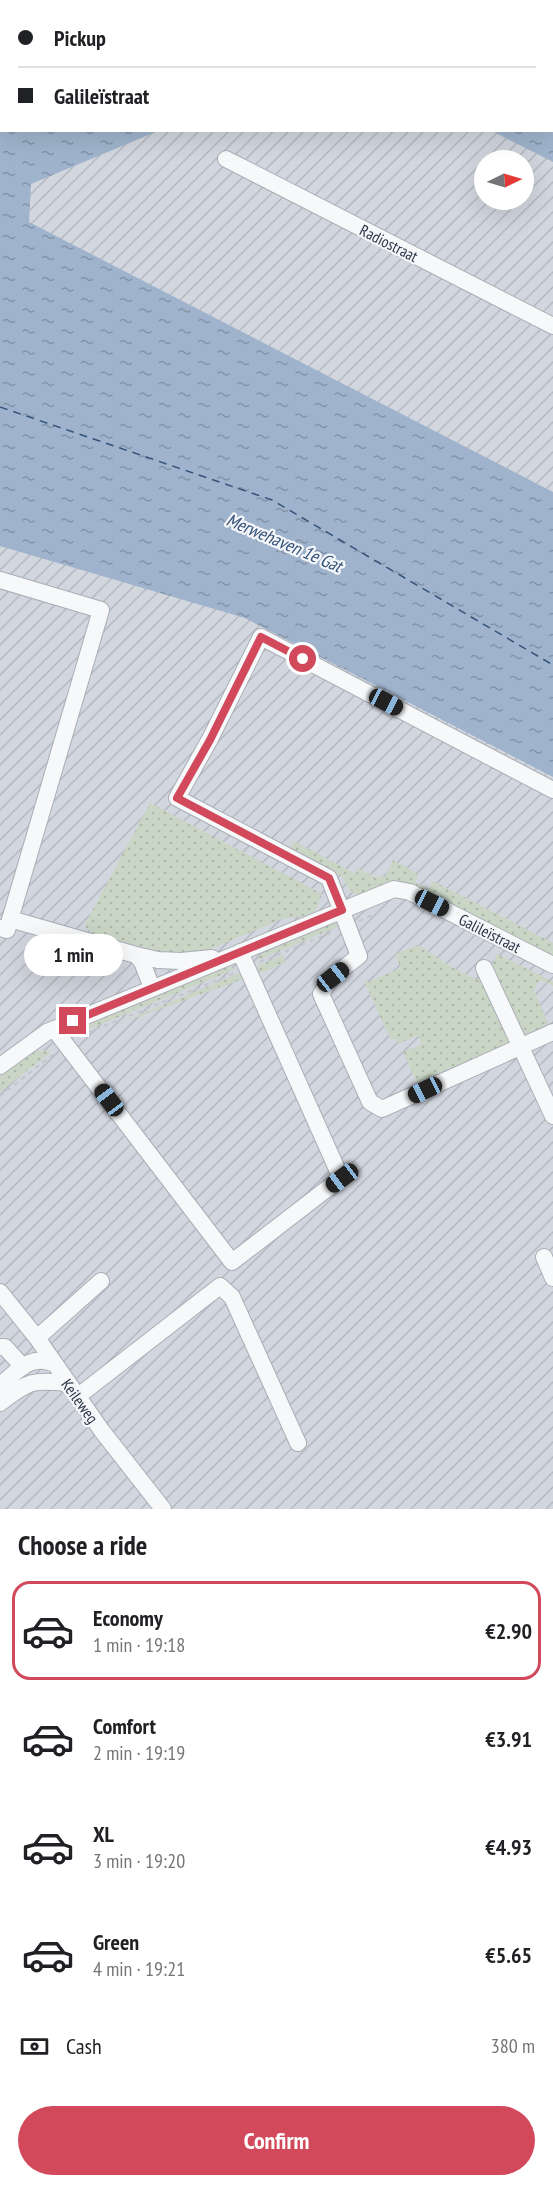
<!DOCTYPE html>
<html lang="en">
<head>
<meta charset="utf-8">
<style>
  body { margin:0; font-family:"PT Sans Narrow",sans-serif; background:#f2f2f2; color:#202124; height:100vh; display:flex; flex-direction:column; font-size:22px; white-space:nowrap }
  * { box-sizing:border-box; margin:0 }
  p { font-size:20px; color:#757577 }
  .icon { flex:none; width:33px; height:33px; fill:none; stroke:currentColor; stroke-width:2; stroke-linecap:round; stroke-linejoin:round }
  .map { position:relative; height:1509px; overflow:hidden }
  .panel { display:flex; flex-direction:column; background:#fff; flex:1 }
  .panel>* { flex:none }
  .banner { position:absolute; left:0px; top:0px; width:554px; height:132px; box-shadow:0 6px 24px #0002; display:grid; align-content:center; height:132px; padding:0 18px; background:#fff }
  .needle { width:39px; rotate:85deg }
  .tools { position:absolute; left:474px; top:150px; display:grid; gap:12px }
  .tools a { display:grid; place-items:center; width:60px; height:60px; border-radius:50%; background:#fff; box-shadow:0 6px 24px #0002; font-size:30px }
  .end { position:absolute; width:27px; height:27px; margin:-14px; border:8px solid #d1495b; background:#fff; box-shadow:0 0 0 3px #fff }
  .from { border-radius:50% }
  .bubble { position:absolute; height:42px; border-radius:21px; background:#fff; box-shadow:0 6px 24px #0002; font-size:20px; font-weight:600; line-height:42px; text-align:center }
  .car { position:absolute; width:18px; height:36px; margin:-18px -9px; border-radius:8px; box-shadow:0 0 4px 2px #0007; background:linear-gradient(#222 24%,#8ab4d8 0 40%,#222 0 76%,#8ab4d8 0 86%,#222 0) }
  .banner b { display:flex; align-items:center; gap:21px; height:57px; font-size:22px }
  .banner b+b { border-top:2px solid #e0e0e0 }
  .banner i { width:15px; height:15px; background:#202124 }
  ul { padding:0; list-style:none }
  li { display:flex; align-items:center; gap:18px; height:99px; margin:0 12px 9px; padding:0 6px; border:3px solid transparent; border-radius:18px }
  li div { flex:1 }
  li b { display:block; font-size:22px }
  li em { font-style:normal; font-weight:600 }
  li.selected { border-color:#d1495b }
  li>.icon { width:54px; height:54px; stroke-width:1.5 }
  h2 { padding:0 18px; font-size:27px; line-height:72px }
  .pay { display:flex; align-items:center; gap:15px; height:66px; padding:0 18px; font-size:22px }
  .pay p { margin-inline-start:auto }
  .action { display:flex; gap:12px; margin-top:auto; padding:12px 18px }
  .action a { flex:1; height:69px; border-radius:36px; background:#d1495b; color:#fff; font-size:24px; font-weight:600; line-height:69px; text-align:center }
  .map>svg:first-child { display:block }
</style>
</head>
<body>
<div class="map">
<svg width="553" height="1509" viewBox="0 0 553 1509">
  <defs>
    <pattern id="industrial-furrows" width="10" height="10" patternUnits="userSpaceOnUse" patternTransform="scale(1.5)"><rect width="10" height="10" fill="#d2d6de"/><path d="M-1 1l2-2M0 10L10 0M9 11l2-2" fill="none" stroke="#b4b8c0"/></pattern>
    <pattern id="grass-dots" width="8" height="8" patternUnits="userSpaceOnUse" patternTransform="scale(1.5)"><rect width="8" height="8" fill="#c9d6c5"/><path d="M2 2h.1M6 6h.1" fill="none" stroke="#adb8ab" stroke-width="1.8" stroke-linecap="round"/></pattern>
    <pattern id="water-ripples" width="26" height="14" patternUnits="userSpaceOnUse" patternTransform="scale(1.5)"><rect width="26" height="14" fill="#9fb4cc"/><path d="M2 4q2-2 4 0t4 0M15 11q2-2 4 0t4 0" fill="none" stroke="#8293a7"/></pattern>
  </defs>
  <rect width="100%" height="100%" fill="#e4e7ec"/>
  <path fill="url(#industrial-furrows)" fill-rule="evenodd" d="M0,0H553V1509H0ZM2,2H552V130H2ZM484,160H524V200H484Z"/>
  <path fill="url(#grass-dots)" d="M150,803L322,894L315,912L309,915L282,919L201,953L162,954L94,934L84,926Z
    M294,841L356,874L359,869L378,878L379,875L385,877L393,860L418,874L415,882L429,889L433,881L553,943V957L402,881H392L357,895L350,890L341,875L290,849Z
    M335,921L342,925L258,960L262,951Z
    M418,945L451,967L477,980L481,975L512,1044L453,1071L451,1067L417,1083L403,1052L422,1044L418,1035L398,1044L395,1038L391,1040L365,983L401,968L395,954Z
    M497,954L553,982V986L540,980L534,991L550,1027L523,1039L490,969Z
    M283,955L286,963L260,973L257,966Z
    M228,966L236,969L79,1033L80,1026Z
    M240,973L243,979L110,1027Z
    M34,1050L51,1052L0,1092V1076Z"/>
  <path fill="url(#water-ripples)" d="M0,0H553V162L492,131L552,130V2H2V130L158,131L31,184L29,222L553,492V777L245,618L0,546Z"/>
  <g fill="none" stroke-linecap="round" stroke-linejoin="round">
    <path stroke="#34527a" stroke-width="1.5" stroke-dasharray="8 6" stroke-linecap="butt" d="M0,407L272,500L553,665"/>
    <defs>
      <path id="minor" d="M226,159L553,326
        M0,580L101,610L7,930L0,928
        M553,790L261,637L210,739L177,798L329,878L359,956L332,977L321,994L370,1102L382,1109L553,1032
        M10,919L136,955
        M484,968L553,1116
        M152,988L142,962L136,955L158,960L181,961L212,958
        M54,1029L232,1262L341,1178L240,952
        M0,1066L47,1032L394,889L410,892L553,965
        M544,1257L553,1278
        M0,1292L37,1338L102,1431L163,1509
        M37,1338L101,1281
        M0,1347H5L23,1367
        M0,1385C17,1372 30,1354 52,1363
        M77,1397L220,1286L232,1297L298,1443
        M0,1403C28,1382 31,1379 67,1383"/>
    </defs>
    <use href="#minor" stroke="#a9aeb7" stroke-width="18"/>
    <path stroke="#c2c5cb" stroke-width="2" stroke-dasharray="4.5 4.5" stroke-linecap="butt" d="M359,921L381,911
      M260,962L335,931
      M79,1036L235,973
      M0,1096L55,1053"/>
    <use href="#minor" stroke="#f7f8fa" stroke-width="16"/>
  </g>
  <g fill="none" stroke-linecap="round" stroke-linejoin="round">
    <path stroke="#d1495b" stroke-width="8" d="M73,1021L342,910L329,878L177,798L210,740L261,637L303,659"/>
  </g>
  <g text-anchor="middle" stroke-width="4.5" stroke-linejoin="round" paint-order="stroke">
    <g font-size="16" fill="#2b3445" stroke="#f4f6f9">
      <text transform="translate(389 243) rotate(27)" y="6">Radiostraat</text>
      <text transform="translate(490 933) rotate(27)" y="6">Galileïstraat</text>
      <text transform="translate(80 1401) rotate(54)" y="6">Keileweg</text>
    </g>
    <g font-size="18" font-style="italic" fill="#34527a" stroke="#f4f6f9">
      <text transform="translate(284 543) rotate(23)" y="6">Merwehaven 1e Gat</text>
    </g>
  </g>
</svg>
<div class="tools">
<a><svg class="needle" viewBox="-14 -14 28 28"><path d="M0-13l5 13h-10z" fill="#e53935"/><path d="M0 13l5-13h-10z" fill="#757577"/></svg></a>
</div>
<i class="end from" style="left:303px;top:659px"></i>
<i class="end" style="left:73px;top:1021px"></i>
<div class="bubble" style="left:24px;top:934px;width:99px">1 min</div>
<i class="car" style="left:386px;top:702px;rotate:118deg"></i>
<i class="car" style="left:432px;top:903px;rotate:117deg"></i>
<i class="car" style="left:333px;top:977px;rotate:52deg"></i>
<i class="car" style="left:425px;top:1090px;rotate:244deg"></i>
<i class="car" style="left:109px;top:1100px;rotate:323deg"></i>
<i class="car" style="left:342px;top:1178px;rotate:233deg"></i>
<div class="banner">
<b><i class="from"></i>Pickup</b>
<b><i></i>Galileïstraat</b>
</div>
</div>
<section class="panel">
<h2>Choose a ride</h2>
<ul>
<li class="selected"><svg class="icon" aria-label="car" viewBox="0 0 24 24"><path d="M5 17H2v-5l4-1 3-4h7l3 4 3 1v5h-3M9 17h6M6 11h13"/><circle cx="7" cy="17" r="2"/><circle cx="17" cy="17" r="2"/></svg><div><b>Economy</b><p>1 min · 19:18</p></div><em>€2.90</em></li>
<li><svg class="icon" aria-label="car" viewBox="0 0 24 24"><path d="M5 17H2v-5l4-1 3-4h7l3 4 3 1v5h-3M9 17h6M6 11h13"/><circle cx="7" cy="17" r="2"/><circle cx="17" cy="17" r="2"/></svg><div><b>Comfort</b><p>2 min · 19:19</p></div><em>€3.91</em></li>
<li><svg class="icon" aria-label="car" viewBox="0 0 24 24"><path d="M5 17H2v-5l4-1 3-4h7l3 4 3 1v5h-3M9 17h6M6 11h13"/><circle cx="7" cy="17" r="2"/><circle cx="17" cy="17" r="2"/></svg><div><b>XL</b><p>3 min · 19:20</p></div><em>€4.93</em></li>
<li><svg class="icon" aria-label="car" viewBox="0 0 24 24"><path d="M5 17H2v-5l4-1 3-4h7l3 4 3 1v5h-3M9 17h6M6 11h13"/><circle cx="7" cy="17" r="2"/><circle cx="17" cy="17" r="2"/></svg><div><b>Green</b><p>4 min · 19:21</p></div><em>€5.65</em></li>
</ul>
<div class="pay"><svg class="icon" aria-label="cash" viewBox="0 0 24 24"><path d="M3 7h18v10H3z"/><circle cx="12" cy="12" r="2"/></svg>Cash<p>380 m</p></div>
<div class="action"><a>Confirm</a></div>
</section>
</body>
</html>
